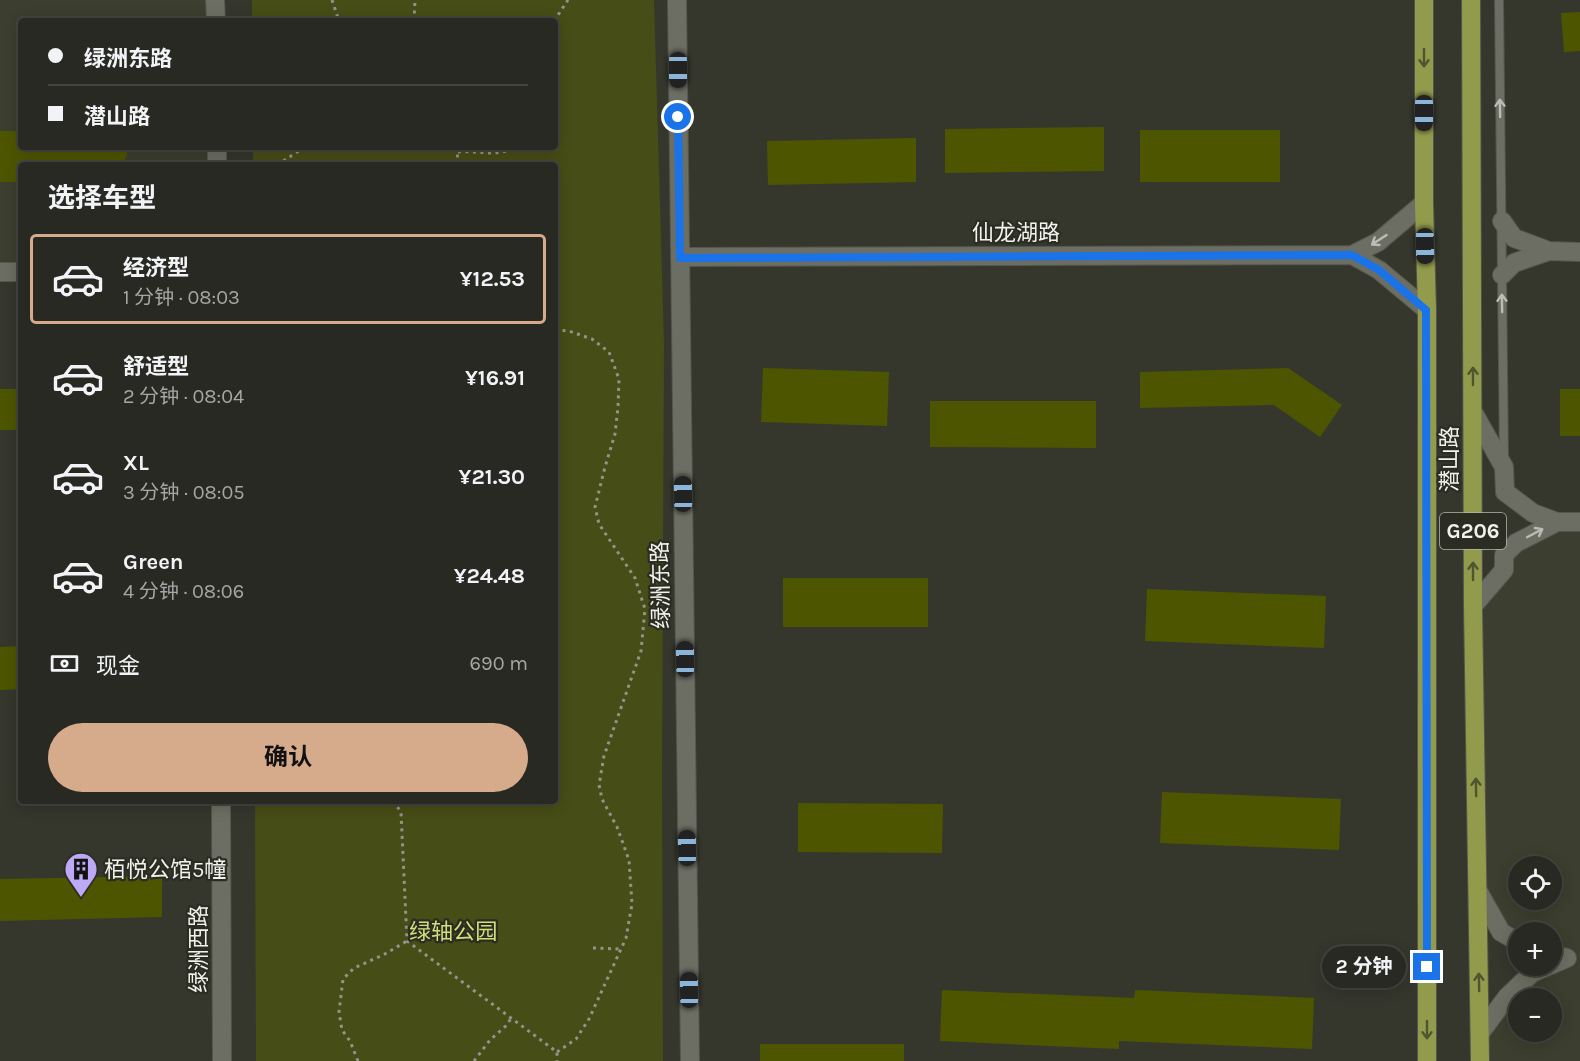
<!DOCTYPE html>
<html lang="zh">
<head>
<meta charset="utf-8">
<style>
  body { margin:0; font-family:Karla,"Noto Sans SC",sans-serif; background:#30312a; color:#f1f3f6; height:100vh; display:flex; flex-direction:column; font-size:22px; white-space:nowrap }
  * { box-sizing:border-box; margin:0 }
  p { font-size:20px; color:#a5a6a5 }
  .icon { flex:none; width:33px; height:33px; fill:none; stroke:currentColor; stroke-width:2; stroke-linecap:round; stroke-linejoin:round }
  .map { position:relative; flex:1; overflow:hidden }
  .drawer { position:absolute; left:18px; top:162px; width:540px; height:642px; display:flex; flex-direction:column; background:#282922; border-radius:6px; box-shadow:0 3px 15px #0003,0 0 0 2px #444540 }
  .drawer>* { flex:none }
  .banner { position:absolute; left:18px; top:18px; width:540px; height:132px; border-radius:6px; box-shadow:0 3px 15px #0003,0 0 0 2px #444540; display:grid; align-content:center; height:132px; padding:0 30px; background:#282922 }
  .fabs { position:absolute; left:1508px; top:856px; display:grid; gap:12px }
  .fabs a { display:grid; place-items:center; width:54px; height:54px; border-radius:50%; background:#282922; box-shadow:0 3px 15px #0003,0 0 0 2px #444540; font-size:30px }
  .end { position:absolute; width:27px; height:27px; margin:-14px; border:8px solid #1a73e8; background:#fff; box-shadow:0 0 0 3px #fff }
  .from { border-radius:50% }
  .bubble { position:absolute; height:42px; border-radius:21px; background:#282922; box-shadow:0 3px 15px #0003,0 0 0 2px #444540; font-size:20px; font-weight:700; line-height:42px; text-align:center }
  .car { position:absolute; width:18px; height:36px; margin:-18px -9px; border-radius:8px; box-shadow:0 0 4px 2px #0007; background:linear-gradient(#222 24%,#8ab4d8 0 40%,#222 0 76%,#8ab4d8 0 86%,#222 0) }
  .banner b { display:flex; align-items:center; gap:21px; height:57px; font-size:22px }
  .banner b+b { border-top:2px solid #444540 }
  .banner i { width:15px; height:15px; background:#f1f3f6 }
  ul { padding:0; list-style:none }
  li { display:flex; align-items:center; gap:18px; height:90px; margin:0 12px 9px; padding:0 18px; border:3px solid transparent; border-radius:6px }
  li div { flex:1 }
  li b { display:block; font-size:22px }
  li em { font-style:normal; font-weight:700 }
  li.active { border-color:#d6ab8b }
  li>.icon { width:54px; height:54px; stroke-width:1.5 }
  h2 { padding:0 30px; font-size:27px; line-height:72px }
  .pay { display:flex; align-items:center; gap:15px; height:66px; padding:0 30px; font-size:22px }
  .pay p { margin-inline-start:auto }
  .cta { display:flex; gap:12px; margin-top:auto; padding:12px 30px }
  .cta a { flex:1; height:69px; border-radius:36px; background:#d6ab8b; color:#111; font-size:24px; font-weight:700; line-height:69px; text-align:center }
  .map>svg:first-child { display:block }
</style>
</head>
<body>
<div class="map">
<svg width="1580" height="1061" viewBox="0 0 1580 1061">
  <rect width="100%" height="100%" fill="#35372d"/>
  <path fill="#3c3f2f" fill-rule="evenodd" d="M0,0H215L216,21H21V147H217V165H21V272H0Z
    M1580,522V1061H1480V1033L1551,954V933H1518V942L1478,891L1473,606L1504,555ZM1518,867H1551V900H1518ZM1518,999H1551V1032H1518Z"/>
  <path fill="#474d16" d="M252,0H654L664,342L662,779L663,1061H256L255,801H555V165H253V147H555V21H252Z"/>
  <path fill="#4e5501" d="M1580,12V51L1564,52L1561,13Z
    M1104,127V171L945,173V129Z
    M1140,130H1280V182H1140Z
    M0,131H21V147H127V155L122,165H21V182H0Z
    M916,138V182L768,185L767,141Z
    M763,368L889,372L887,426L761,422Z
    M1288,368L1342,405L1320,437L1274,405L1140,408V372Z
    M0,389H21V430H0Z
    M1560,389H1580V436H1560Z
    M930,401H1096V448L930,447Z
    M783,578H928V627H783Z
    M1147,589L1326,596L1324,648L1145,641Z
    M21,646V689L0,690V647Z
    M1162,792L1341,799L1339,850L1160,843Z
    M798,803L943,804L942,853L798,852Z
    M162,876V917L0,921V879Z
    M942,990L1134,998L1135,990L1314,998L1312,1049L1119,1041V1049L940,1041Z
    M760,1044H904V1061H760Z"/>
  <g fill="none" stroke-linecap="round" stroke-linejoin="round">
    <defs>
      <path id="lane" d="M1499,0L1504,460"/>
      <path id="secondary" d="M215,0L216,21
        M677,0L690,1061
        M217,147V165
        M1424,203L1378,242L1352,255L1379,270L1427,310
        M1502,221L1514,238L1549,251L1514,263L1502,275
        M1549,251L1580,252
        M680,257L1352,255
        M0,272H21
        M1473,412L1504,467L1505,492L1533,513L1557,522L1516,543L1504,555V570L1473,606
        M1557,522H1580
        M221,801L222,1061
        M1478,891L1501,932L1518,942
        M1551,954L1567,958L1551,965
        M1480,1033L1507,997L1532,973L1548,966"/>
      <path id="primary" d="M1424,0V203L1427,310V1061
        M1471,0L1473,606L1480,1061"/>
    </defs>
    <use href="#lane" stroke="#54554d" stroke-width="10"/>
    <use href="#secondary" stroke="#54554d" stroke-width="20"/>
    <use href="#primary" stroke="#54554d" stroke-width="20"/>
    <path stroke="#92948c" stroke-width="3" stroke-dasharray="3 4.5" stroke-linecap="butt" d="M332,0L339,21
      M414,21L415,0
      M554,21L568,0
      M458,152C474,150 501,158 513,147
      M277,165L305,147
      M457,165L458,147
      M555,330L569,331L592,339L609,352L619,379L618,407L615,434L605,467L595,507L599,524L635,578L645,609L641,651L604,756L599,785L602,799L617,827L629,860L632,904L626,938L589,1019L576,1039L557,1052
      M393,801L401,812L407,941L557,1052V1061
      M593,948L621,949
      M358,1061L350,1041L342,1030L339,1012L343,979L354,968L383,955L407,941
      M474,1061L490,1040L507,1025L511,1018"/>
    <use href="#lane" stroke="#6c6e63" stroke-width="8"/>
    <use href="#secondary" stroke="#6c6e63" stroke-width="18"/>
    <use href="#primary" stroke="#929b4b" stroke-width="18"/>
  </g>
  <defs><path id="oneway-shaft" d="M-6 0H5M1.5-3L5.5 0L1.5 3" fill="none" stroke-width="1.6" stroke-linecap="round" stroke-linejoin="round" transform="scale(1.5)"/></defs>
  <g stroke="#4f5431">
    <use href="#oneway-shaft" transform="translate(1424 58) rotate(90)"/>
    <use href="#oneway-shaft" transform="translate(1473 376) rotate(-90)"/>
    <use href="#oneway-shaft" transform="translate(1473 571) rotate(-90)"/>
    <use href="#oneway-shaft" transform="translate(1476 787) rotate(-91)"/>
    <use href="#oneway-shaft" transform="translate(1479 982) rotate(-91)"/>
    <use href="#oneway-shaft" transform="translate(1427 1030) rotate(90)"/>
  </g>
  <g stroke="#bbbdb5">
    <use href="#oneway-shaft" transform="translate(1500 108) rotate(-91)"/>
    <use href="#oneway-shaft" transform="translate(1379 240) rotate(147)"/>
    <use href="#oneway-shaft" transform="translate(1502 303) rotate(-91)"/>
    <use href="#oneway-shaft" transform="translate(1535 533) rotate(-28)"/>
  </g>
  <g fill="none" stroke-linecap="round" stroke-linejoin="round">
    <path stroke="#1a73e8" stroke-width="8" d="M678,117L680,258L1352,255L1379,270L1426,310L1427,967"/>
  </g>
  <defs>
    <symbol id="building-pin" viewBox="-11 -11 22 30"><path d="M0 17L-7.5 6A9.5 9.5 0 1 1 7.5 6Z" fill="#bda9f5" stroke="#2b2d23"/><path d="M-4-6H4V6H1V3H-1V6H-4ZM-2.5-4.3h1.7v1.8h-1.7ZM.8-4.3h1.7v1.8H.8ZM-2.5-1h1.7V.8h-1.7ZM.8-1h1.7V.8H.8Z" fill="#111"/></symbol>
  </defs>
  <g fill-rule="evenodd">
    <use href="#building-pin" x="62" y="850" width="38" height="52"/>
  </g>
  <g text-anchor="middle" stroke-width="4.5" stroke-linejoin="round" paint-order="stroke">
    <rect fill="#2b2d23" stroke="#b5b7af" stroke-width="1.5" x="1440" y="513" width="66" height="36" rx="4.5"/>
    <g font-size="21" font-weight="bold" fill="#f0f2eb">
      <text x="1473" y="538">G206</text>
    </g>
    <g font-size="22" fill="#f0f2eb" stroke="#2b2d23">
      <text x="1016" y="240">仙龙湖路</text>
      <text transform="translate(1449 459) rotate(-90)" y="8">潜山路</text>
      <text transform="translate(660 585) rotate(-91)" y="8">绿洲东路</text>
      <text transform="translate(198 949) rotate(-90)" y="8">绿洲西路</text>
    </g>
    <g font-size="22" fill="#f0f2eb" stroke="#2b2d23" text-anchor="start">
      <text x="104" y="877">栢悦公馆5幢</text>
    </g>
    <g font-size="22" fill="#d1df79" stroke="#2b2d23">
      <text x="453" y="939">绿轴公园</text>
    </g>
  </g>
</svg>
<div class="fabs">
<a><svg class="icon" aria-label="locate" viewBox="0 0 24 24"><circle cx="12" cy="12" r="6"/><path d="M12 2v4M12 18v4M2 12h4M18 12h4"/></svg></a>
<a>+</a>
<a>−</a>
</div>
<i class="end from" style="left:678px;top:117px"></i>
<i class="end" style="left:1427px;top:967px"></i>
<div class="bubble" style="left:1322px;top:946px;width:84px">2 分钟</div>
<i class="car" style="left:678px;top:70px;rotate:180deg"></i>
<i class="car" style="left:1424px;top:113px;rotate:180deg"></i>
<i class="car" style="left:1425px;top:246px;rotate:179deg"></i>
<i class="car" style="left:683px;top:494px;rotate:359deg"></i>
<i class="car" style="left:685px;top:659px;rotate:359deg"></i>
<i class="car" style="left:687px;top:848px;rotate:359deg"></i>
<i class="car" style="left:689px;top:990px;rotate:359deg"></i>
<div class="banner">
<b><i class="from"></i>绿洲东路</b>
<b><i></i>潜山路</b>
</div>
<section class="drawer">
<h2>选择车型</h2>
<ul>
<li class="active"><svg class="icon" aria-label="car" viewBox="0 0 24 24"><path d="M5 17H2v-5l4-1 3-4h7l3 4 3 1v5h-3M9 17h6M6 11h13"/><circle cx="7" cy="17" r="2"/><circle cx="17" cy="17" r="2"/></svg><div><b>经济型</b><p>1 分钟 · 08:03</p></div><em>¥12.53</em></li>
<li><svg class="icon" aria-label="car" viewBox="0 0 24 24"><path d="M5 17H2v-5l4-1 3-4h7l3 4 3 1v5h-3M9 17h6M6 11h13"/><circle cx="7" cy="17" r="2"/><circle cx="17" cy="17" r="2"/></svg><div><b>舒适型</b><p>2 分钟 · 08:04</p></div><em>¥16.91</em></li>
<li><svg class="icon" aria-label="car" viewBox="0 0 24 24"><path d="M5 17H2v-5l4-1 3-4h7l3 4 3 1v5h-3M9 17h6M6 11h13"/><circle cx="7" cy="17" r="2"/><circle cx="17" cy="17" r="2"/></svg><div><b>XL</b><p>3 分钟 · 08:05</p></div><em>¥21.30</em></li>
<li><svg class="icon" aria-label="car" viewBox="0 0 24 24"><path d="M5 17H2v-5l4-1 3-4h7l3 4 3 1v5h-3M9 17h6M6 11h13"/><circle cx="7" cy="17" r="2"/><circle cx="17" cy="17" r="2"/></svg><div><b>Green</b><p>4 分钟 · 08:06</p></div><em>¥24.48</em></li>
</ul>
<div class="pay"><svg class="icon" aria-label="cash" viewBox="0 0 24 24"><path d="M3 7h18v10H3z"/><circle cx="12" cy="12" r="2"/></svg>现金<p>690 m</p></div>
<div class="cta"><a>确认</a></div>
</section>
</div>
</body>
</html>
